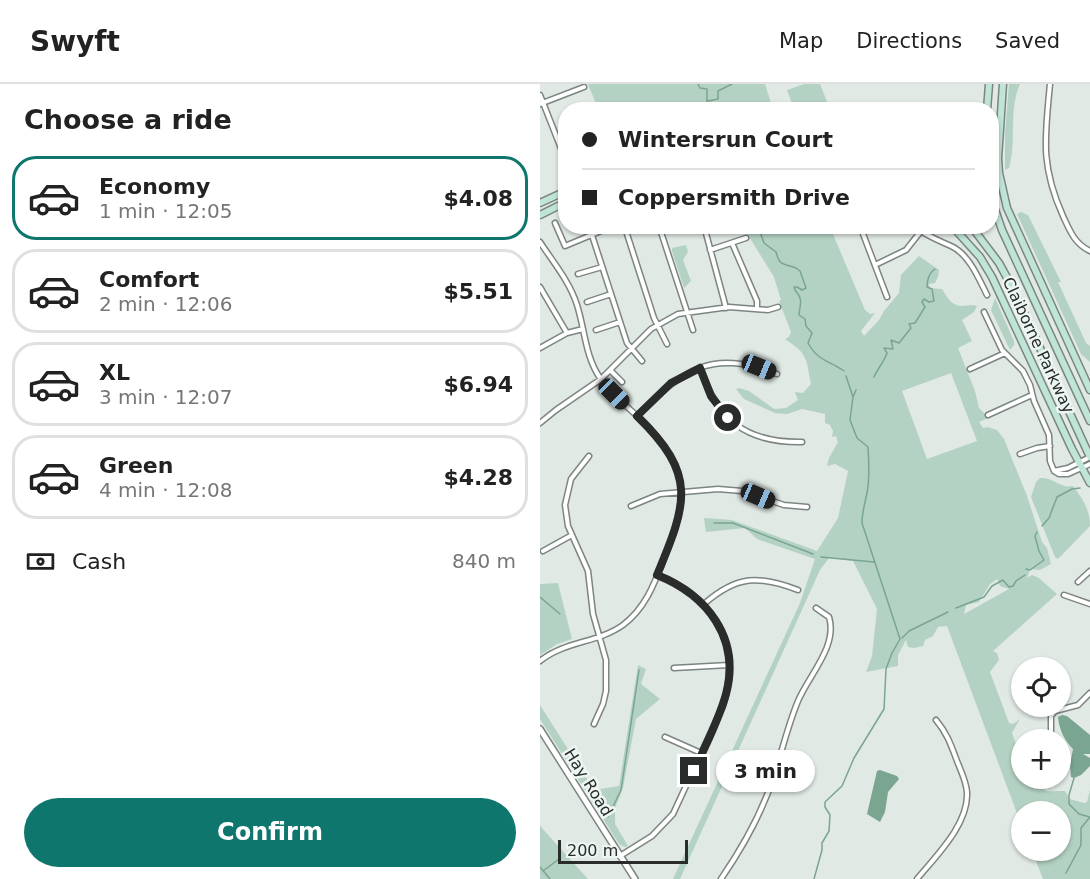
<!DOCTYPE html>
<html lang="en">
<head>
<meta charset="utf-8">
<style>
  body { margin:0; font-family:"DejaVu Sans",sans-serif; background:#f6f6f6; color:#222; height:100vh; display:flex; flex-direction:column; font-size:22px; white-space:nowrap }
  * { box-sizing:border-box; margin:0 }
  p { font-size:20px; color:#767676 }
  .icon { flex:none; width:33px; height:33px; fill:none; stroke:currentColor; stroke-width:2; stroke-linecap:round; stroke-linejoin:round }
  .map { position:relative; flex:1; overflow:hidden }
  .panel { display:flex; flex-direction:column; background:#fff; width:540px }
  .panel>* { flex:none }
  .guide { position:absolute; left:18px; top:18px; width:441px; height:132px; border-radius:24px; box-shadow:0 2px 4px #0004; display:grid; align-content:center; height:132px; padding:0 24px; background:#fff }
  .fabs { position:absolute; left:471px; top:573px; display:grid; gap:12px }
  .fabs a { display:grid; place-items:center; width:60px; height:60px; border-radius:50%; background:#fff; box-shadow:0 2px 4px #0004; font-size:30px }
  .scale { position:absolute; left:18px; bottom:15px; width:130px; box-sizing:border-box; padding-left:6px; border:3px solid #292c2a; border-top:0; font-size:16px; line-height:21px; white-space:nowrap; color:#292c2a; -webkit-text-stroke:4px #edf6f2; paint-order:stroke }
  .end { position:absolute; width:27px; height:27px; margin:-14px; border:8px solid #292c2a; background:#fff; box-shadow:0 0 0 3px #fff }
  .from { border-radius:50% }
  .bubble { position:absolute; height:42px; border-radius:21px; background:#fff; box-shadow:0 2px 4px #0004; font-size:20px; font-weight:800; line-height:42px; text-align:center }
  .car { position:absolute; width:18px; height:36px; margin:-18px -9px; border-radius:8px; box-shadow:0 0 4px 2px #0007; background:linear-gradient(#222 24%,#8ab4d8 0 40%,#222 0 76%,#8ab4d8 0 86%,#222 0) }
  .guide b { display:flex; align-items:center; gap:21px; height:57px; font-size:22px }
  .guide b+b { border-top:2px solid #e0e0e0 }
  .guide i { width:15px; height:15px; background:#222 }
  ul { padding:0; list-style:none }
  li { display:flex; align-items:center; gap:18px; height:84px; margin:0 12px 9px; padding:0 12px; border:3px solid #e0e0e0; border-radius:24px }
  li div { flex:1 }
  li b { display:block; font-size:22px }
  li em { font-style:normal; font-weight:800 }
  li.on { border-color:#0f766e }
  li>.icon { width:54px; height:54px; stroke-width:1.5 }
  h2 { padding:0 24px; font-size:27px; line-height:72px }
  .pay { display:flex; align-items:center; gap:15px; height:66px; padding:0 24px; font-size:22px }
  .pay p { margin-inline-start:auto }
  .action { display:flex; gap:12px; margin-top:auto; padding:12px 24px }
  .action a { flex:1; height:69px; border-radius:36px; background:#0f766e; color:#fff; font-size:24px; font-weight:800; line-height:69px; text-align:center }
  header { display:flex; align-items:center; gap:36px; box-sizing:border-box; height:84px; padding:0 30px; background:#fff; border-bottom:2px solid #e0e0e0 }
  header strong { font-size:28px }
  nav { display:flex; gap:33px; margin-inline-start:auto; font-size:21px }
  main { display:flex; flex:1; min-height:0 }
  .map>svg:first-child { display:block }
</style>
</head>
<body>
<header>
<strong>Swyft</strong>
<nav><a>Map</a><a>Directions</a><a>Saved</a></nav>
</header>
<main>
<section class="panel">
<h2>Choose a ride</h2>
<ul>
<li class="on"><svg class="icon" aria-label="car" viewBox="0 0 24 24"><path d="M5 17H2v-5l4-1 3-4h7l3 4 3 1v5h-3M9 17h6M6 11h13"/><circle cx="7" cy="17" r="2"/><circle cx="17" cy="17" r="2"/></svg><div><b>Economy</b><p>1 min · 12:05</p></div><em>$4.08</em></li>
<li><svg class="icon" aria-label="car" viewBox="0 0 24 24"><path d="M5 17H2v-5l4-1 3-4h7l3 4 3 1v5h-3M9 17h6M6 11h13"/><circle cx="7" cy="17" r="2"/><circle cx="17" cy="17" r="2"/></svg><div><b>Comfort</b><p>2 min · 12:06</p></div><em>$5.51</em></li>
<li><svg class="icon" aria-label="car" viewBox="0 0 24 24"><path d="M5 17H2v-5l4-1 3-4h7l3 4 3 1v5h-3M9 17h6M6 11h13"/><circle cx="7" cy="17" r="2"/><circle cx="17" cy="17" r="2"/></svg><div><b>XL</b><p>3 min · 12:07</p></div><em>$6.94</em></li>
<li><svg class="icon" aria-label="car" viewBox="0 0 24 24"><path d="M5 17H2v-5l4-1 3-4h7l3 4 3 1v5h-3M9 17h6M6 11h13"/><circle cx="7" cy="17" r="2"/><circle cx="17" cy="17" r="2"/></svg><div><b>Green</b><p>4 min · 12:08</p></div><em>$4.28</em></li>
</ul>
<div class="pay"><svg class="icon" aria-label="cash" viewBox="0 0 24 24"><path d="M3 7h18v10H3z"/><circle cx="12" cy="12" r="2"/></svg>Cash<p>840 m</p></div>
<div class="action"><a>Confirm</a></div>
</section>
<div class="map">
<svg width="550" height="795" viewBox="0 0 550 795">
  <rect width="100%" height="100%" fill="#e0e9e4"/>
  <path fill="#b4d2c3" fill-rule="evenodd" d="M48,0H225L233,25H58Z
    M264,0H280L290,25H254L247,6Z
    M469,0H480C468,27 477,57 469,84L465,86V49Z
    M481,128L488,131L521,198H518L546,259L550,262V278L541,270L477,130Z
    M203,143H290L325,226L330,230L335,229L321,247L324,252L339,236L344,227L359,209L361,191L379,172L399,186L398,193L395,199L389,200L390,204L402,205C406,212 412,222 421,222C428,222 431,220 437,222L434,228L422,236L432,257L418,264L435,307L439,324L447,332L448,334L439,338L443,344L448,343L457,346L464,355L487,412L502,458L507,464L511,480L500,486L490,485L487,494L492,491L499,494L517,510L453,567L457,569L459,576L450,588L469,639L473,640L480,635L472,649L481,673L482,694L494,695C508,712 504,706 525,707L530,715L544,719L547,718L550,706V795H503L492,767L520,766V728H482L481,740L407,542L398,543L393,552L385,556L383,562L374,564L368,563L366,556L358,571V582L326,588L332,572L337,525L313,477L289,474L280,486L140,795H133L260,519L275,475L217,455L205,444L166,448L164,434L192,436L277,467L298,434L308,387L295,380L287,382L289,374L298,358L296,352L292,353L293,347L290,341L285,339V330L262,325L247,330L235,329L204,315L196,305L199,304L209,307L234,325L246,324L258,316L255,308L263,309L271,300C266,274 268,270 245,255L249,253L251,248L239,217L241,216L234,193ZM411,289L437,357L387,375L362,307ZM457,495L460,502L469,505L424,530L426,521L439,518L450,500Z
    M146,161L148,168L143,176L151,197L144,204L132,167V164Z
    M455,214L474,257V261L470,266L451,226Z
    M500,394C513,393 521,405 533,402C543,415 550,426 550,442L518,475L515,473L491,413L496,398Z
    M18,499L32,555L17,560L0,571V500Z
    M98,581L106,585L101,600L120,615L96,635L83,704L75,724V740L88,762L85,763L79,760L0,635V621L54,706L79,702Z
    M0,741L1,743L48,795H0Z"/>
  <path fill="#7aa590" d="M522,631L527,632L550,651V670H543L550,674V682L541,691L534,694L531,693L530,681L533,665C524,656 519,645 518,633Z
    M340,686L357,692L359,695L348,708L345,728L340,738L327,730L337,687Z"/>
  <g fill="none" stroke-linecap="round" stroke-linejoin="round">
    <path stroke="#7aa590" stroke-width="1.5" d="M158,0L160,4L167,5V26
      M168,17L178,15V7L192,0
      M218,142L224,159L236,168C240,183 243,179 256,184L260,187L266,204L262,206L257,203H254C255,208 259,210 260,214C262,219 259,226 259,231L265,235L266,242L272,249L268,259C278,277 288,276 304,287
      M334,293C338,284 344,278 347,269L344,264L353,265L351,256L359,259L371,244L369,240L375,239L385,223L382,218L384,215L389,218L394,217L392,205L387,203C387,196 389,189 395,185
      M313,313L316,306
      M174,439H193L273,470
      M502,442L509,434L517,413L532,405L540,404
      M281,473L334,478
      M486,485L490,486L504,476L499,467L495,452L497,448
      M0,513L20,530
      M416,524L444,513L452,502L463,496L469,503L473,502L476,497L485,491
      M362,554L369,547L408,528
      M534,694L529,711V720L539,730L550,733
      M68,733L81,706L99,586
      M0,783L10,795
      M3,787L19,775
      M526,789L541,761V744L550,733
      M274,795L282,766V759L289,747L290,731L285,723V718L302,702L314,674L344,625L346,585L352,569L360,555L322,439C322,428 325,419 327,409C330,394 329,378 328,363L317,354L310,336L313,313L306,292"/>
    <defs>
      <path id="minor" d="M510,0C505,53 500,81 523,132C530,147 534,159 550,167
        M0,11L26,77
        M0,20L44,3
        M15,139L25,162L73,142
        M49,142L87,259L102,277
        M86,142L87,150L114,234L127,260
        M119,142L153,246
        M164,142L186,224
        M320,142L347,213
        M374,142C386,152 398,156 411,162C429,170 439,195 447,211
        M0,158C13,178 30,198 37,221C45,246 45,272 60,294C70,308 83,319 95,330C147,381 152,405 125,472C115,498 106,524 83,541C58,559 25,557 0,577
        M192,159L217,217V225
        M170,166L206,154
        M335,181L366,166L385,142
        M38,190L62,183
        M0,203L27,249
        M47,218L71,210
        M444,228L462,266L483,287L490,301L494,317L509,351L510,377L514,387L519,390H528L550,380
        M56,246L80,238
        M0,264L27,249L43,245
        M160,283C177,336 206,359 262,358
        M430,285L465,269
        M70,286L82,298
        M448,331L492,311
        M97,332C143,286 170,264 237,290
        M0,339L16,326L61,295L111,245L138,230L189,223L228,226L238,223
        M480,370L497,364L510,362
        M49,372L31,395L25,421L28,442L48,487L53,530L66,576V607L63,620L54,640
        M514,387L528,384L550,373
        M91,422L120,410L178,405L202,407L244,421L267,423
        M3,467L32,451
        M538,498L550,487
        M524,511L550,520
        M164,520C197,491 219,491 258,506
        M134,584L189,581
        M125,653L161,669
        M511,656V632L515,627L538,621L550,609
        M520,688L521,690
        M80,772L112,752L133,730L183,622C202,561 174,514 118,491
        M181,795C203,763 222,729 234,692C242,667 248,641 258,617C269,591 298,562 289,533L276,524
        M377,795C396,772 429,740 427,708C426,697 421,687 417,677C411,661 407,649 396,636"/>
      <path id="tertiary" d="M0,645L95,795"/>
      <path id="secondary" d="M463,0L458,74L459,89L467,124L550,306
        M447,26L449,0
        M452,117L462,146L550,337
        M0,119L26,107
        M0,131L26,118
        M412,142L440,173L452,193L532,365L550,399
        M431,142L459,179L471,201L550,373"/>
    </defs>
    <use href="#minor" stroke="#7d8581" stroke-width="7"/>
    <use href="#tertiary" stroke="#7d8581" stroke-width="8"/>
    <use href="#secondary" stroke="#7d8581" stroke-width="9"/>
    <use href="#minor" stroke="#fff" stroke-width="4"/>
    <use href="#tertiary" stroke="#fff" stroke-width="5"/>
    <use href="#secondary" stroke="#bfe5d7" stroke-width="6"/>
  </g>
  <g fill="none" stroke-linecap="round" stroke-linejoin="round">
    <path stroke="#292c2a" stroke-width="8" d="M154,687C165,662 179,636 186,610C201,554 167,511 117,491C147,419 158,391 97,332L131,299L160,284L171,312L188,334"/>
  </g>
  <g text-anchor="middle" stroke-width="5" stroke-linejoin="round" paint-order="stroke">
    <g font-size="16" fill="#292c2a" stroke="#edf6f2">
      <text transform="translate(499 261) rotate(65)" y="6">Claiborne Parkway</text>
      <text transform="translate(49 698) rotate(58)" y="6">Hay Road</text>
    </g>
  </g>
</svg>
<div class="fabs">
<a><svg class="icon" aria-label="locate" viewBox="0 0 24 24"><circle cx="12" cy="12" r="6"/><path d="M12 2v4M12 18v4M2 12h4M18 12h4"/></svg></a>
<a>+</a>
<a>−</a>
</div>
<div class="scale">200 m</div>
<i class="end from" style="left:188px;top:334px"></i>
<i class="end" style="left:154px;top:687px"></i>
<div class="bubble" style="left:176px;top:666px;width:99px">3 min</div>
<i class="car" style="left:219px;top:283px;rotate:112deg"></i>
<i class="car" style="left:74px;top:310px;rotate:135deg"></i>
<i class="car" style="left:218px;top:412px;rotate:113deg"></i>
<div class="guide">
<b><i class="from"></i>Wintersrun Court</b>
<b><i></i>Coppersmith Drive</b>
</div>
</div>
</main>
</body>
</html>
